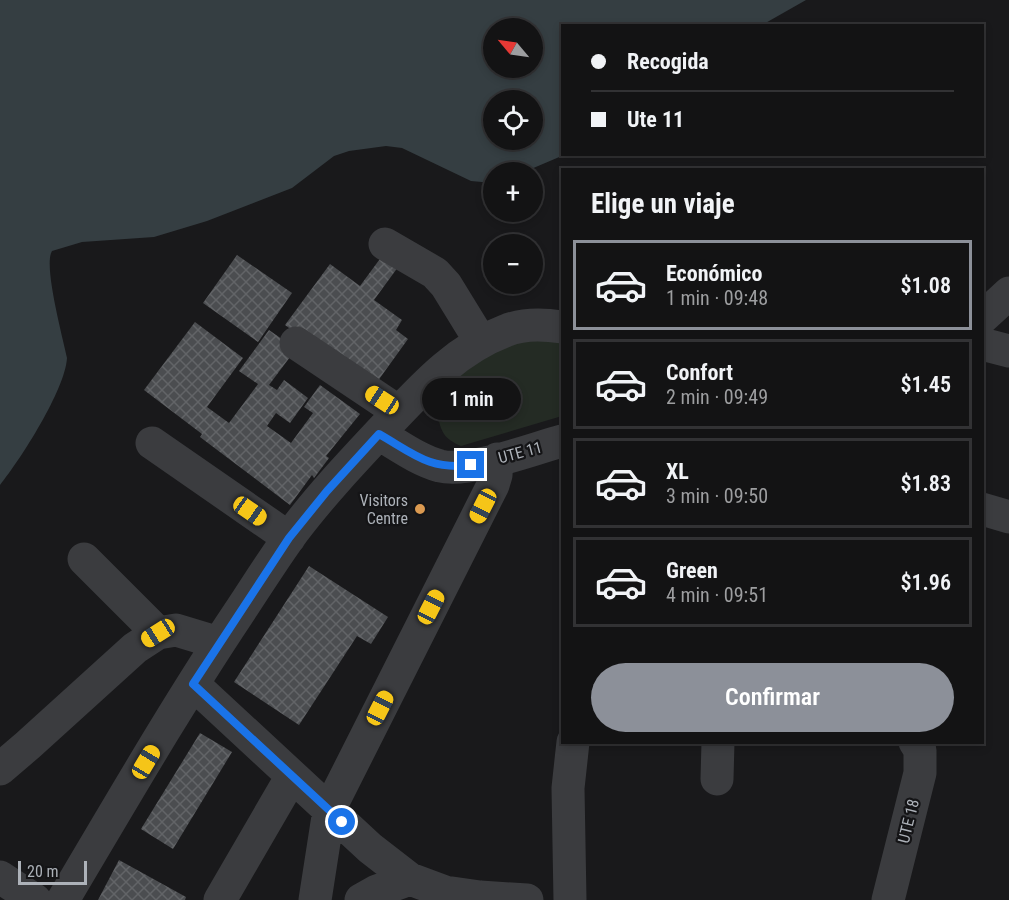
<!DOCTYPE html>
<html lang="es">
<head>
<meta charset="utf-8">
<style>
  body { margin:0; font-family:"Roboto Condensed",sans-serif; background:#1c1c1d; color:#f1f3f6; height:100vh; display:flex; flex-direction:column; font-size:22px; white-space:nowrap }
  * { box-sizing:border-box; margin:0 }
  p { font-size:20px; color:#9d9ea0 }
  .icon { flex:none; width:33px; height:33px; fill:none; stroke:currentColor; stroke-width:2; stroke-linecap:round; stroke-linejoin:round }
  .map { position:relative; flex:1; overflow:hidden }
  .sheet { position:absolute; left:561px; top:168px; width:423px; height:576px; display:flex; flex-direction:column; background:#131314; border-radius:0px; box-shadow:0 3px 9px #0003,0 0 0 2px #323234 }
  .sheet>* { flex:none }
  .banner { position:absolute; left:561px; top:24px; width:423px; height:132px; border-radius:0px; box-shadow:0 3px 9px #0003,0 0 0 2px #323234; display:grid; align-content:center; height:132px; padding:0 30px; background:#131314 }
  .needle { width:39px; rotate:299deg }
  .tools { position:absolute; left:483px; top:18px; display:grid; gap:12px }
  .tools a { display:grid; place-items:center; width:60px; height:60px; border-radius:50%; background:#131314; box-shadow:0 3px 9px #0003,0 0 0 2px #323234; font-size:30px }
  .scale { position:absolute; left:18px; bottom:15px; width:69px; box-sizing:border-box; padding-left:6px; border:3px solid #adb2b9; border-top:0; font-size:16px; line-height:21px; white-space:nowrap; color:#adb2b9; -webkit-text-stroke:4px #141416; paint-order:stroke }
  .end { position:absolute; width:27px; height:27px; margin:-14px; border:8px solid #1a73e8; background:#fff; box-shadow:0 0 0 3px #fff }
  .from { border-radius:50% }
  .bubble { position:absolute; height:42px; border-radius:21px; background:#131314; box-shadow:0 3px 9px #0003,0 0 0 2px #323234; font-size:20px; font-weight:600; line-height:42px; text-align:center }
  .car { position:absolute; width:18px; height:36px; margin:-18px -9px; border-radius:8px; box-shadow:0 0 4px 2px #0007; background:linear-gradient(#f5c518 24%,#345 0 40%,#f5c518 0 76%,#345 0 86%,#f5c518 0) }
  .banner b { display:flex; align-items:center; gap:21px; height:57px; font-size:22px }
  .banner b+b { border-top:2px solid #323234 }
  .banner i { width:15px; height:15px; background:#f1f3f6 }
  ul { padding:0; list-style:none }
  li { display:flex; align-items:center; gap:18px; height:90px; margin:0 12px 9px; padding:0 18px; border:3px solid #323234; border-radius:0px }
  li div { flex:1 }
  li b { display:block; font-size:22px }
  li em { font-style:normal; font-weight:600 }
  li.on { border-color:#8c9099 }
  li>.icon { width:54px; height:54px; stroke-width:1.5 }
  h2 { padding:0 30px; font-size:27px; line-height:72px }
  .button { display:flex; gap:12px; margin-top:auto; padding:12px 30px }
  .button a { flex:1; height:69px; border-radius:36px; background:#8c9099; color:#fff; font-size:24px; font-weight:600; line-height:69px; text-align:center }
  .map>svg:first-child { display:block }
</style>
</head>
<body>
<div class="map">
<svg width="1009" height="900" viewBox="0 0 1009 900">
  <defs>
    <pattern id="building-cross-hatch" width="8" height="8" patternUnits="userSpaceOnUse" patternTransform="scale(1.5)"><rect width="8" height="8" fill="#4b4d50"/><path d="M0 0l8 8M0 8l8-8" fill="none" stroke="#626467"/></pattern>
  </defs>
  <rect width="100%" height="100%" fill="#19191b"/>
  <path fill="#242b24" d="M562,338V416L461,446C445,439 441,433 438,416C437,408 436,400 440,393C446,382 494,349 507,345C526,339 543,338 562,338Z"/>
  <path fill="#353e42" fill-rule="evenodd" d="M0,0H806L762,25L562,26L564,155L524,172H494L493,183L471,181L402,148L386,146L349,151L334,156L292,188L207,221L154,237L82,242L52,251C43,265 63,338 67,358C65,390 21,459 0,485ZM494,28H532V68H494ZM494,100H532V140H494Z"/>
  <path fill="url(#building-cross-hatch)" d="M385,252L401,263L374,300L402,320L396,330L408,339L372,389L285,325L330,264L360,286Z
    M237,255L292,293L258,342L203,303Z
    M195,322L243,358L207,407L229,423L258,384L239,371L269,330L296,349L269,385L277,390L284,380L308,398L290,423L276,413L267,426L291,443L313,413L304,407L320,385L360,414L326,456L329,458L314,478L312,475L290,505L200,437L202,434L144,390Z
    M309,566L388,617L371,644L357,636L299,725L234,682Z
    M200,733L232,752L173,849L141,829Z
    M119,860L186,897L185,900H98Z"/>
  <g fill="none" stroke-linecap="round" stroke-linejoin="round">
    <path stroke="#3b3c3f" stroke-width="33" d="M385,244L435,273L446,285L481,342
      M982,318L1009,293
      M296,343L399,412
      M982,344L1009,351
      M379,434C398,445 418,460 440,466C470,473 532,449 562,441
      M152,443L289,538
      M982,509L1009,517
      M84,559L158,633
      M193,684L370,848L410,879L445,892L480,897L527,900
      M0,769L28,745L135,648L158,633L176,630L219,643
      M717,779L718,742
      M0,877L35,900
      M63,900C120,804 176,707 238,614C256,587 274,558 293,532C321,495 352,462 383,429C419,391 454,350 505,331C523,323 543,324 562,327
      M220,900L292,776
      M315,900L329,810L493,485L496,475L497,459
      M361,900L377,891L410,879
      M570,900L568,788L573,742
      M888,900L920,773V750L915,742"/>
  </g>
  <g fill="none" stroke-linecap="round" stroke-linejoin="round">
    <path stroke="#1a73e8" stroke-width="8" d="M342,822L193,684L289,538L327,491L379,434C414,454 429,470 471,465"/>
  </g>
  <circle fill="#db9a51" stroke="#141416" stroke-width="2" cx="420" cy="509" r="6"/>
  <g text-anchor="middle" stroke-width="4.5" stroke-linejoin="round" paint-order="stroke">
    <g font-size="16" fill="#adb2b9" stroke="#141416">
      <text transform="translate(520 452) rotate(-15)" y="6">UTE 11</text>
      <text transform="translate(908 821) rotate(-76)" y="6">UTE 18</text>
    </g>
    <g font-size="16" fill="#adb2b9" stroke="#141416" text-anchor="end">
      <text x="408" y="506">Visitors<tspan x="408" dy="18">Centre</tspan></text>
    </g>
  </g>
</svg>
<div class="tools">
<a><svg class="needle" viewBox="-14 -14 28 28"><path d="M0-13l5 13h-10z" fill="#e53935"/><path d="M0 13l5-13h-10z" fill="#9d9ea0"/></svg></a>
<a><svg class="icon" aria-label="locate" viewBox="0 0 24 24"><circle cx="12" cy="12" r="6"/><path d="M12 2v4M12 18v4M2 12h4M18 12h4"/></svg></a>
<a>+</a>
<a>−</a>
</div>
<div class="scale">20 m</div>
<i class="end from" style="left:342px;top:822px"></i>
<i class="end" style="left:471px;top:465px"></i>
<div class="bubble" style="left:422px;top:378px;width:99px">1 min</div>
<i class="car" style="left:382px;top:400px;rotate:303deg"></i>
<i class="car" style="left:483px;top:506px;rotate:207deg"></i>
<i class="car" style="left:250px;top:511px;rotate:125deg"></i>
<i class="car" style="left:431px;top:607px;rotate:27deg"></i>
<i class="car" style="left:158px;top:633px;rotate:238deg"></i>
<i class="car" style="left:380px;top:708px;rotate:27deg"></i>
<i class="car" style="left:146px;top:762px;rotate:31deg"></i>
<div class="banner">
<b><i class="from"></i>Recogida</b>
<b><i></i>Ute 11</b>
</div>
<section class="sheet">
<h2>Elige un viaje</h2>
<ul>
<li class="on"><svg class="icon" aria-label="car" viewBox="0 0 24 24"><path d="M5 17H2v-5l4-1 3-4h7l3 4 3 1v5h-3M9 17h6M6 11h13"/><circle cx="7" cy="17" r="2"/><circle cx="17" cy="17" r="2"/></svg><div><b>Económico</b><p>1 min · 09:48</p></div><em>$1.08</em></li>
<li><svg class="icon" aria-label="car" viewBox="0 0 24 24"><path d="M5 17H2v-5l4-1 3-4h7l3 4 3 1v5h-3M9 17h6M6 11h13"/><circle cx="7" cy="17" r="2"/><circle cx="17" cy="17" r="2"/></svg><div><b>Confort</b><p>2 min · 09:49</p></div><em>$1.45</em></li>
<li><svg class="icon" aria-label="car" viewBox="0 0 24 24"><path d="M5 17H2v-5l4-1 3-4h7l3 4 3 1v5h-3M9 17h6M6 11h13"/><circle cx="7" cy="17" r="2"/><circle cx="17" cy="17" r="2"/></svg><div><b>XL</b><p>3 min · 09:50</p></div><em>$1.83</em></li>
<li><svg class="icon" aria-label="car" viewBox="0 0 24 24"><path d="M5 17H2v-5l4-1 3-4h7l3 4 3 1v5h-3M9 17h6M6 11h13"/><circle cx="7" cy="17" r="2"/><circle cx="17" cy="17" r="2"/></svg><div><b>Green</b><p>4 min · 09:51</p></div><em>$1.96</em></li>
</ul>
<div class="button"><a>Confirmar</a></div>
</section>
</div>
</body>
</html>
